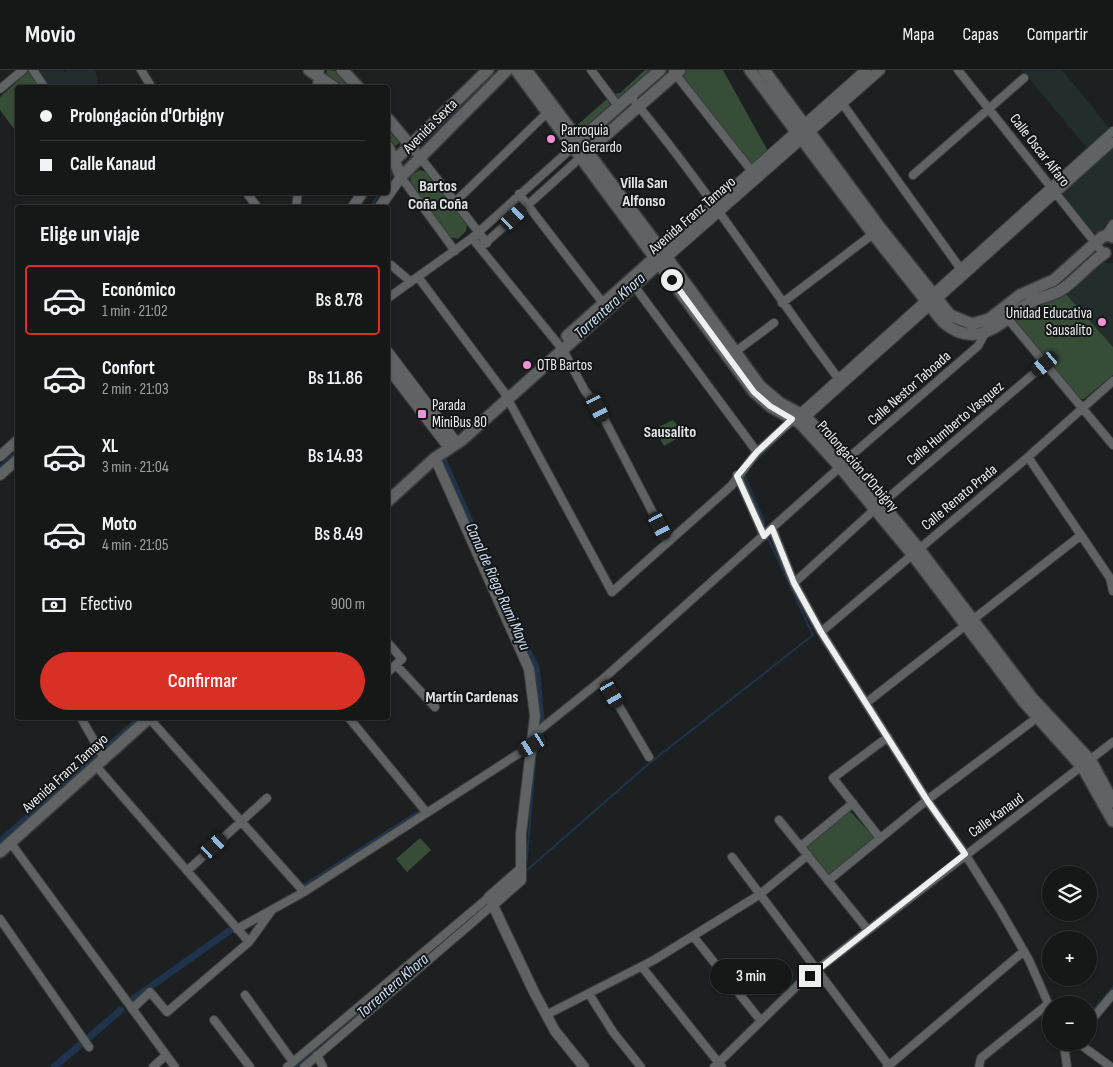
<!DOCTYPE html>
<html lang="es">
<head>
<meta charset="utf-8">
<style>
  body { margin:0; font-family:"Sofia Sans Condensed",sans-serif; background:#1f2121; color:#f1f3f6; height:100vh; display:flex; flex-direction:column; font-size:19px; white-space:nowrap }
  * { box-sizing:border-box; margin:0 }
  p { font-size:16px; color:#9ea0a2 }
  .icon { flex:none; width:28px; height:28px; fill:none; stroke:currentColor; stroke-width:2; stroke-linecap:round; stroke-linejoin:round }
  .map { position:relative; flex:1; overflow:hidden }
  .drawer { position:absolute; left:15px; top:135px; width:375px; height:515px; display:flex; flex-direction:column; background:#161818; border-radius:5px; box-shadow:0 1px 4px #0004,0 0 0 1px #353737 }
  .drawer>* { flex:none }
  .top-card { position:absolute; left:15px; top:15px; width:375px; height:110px; border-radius:5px; box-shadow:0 1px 4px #0004,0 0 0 1px #353737; display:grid; align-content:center; height:110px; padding:0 25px; background:#161818 }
  .fabs { position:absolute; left:1042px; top:796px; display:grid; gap:10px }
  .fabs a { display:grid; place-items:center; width:55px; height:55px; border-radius:50%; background:#161818; box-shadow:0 1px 4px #0004,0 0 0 1px #353737; font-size:25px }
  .end { position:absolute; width:22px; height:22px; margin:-11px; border:6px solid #eef0f0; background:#111; box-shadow:0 0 0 2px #111 }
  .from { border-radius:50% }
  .bubble { position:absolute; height:35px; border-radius:18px; background:#161818; box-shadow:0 1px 4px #0004,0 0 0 1px #353737; font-size:16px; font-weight:600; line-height:35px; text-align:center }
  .car { position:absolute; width:15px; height:30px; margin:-15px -8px; border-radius:6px; box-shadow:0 0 4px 1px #0007; background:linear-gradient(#222 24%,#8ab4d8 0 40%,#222 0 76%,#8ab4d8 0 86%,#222 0) }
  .top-card b { display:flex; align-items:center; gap:18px; height:48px; font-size:19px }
  .top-card b+b { border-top:1px solid #353737 }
  .top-card i { width:12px; height:12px; background:#f1f3f6 }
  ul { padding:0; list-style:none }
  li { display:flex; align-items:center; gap:15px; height:70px; margin:0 10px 8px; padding:0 15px; border:2px solid transparent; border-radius:5px }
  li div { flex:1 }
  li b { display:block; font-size:19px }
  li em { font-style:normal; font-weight:600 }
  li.on { border-color:#d93025 }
  li>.icon { width:45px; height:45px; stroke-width:1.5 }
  h2 { padding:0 25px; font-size:22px; line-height:60px }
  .pay { display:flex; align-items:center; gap:12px; height:55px; padding:0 25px; font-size:19px }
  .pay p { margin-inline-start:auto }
  .cta { display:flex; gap:10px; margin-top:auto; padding:10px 25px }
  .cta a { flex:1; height:58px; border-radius:30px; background:#d93025; color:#fff; font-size:20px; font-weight:600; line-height:58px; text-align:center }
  header { display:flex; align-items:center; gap:30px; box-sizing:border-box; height:70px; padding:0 25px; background:#161818; border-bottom:1px solid #353737 }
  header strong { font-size:24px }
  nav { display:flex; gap:28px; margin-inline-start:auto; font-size:18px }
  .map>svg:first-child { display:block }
</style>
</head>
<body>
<header>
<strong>Movio</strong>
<nav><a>Mapa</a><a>Capas</a><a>Compartir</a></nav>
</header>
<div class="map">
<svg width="1113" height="997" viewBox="0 0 1113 997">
  <rect width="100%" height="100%" fill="#1d2020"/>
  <path fill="#232d2e" d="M37,0H63L65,2L68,0H95L99,17H48Z
    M1022,0H1062L1111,60L1088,79Z
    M1113,76V149L1097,164L1092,162L1062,122Z
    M1103,193H1113V277L1067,226Z"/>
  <path fill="#384d37" d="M327,0C340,0 347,8 354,17H342L326,4Z
    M645,0H652L619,29L613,24L620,23Z
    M687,0H723L769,83L757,94L750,95L682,7V3Z
    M29,1L40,17L18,18L17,63L0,40V27Z
    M607,29L611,37C602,46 587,65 574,58Z
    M628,35L630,38L589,74L587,71Z
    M388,56L401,71L392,79L388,73Z
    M420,100L427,102L467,154L466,161L458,169L449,167L410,114L411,105Z
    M1065,223L1113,277V305L1084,329H1080L1015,252C1018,234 1051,229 1065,223Z
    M673,350L685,364L664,376L655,359Z
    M850,741L875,768L829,806L806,777Z
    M420,768L431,780L407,802L396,789Z"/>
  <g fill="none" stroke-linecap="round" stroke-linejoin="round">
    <path stroke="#20334c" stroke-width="2" d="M423,72L499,0
      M388,111L392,103
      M370,138L380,122
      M756,390L788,359
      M0,396L18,380
      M744,404L765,454
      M526,799L537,667
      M526,801L646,696L813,565L768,468
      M1089,946L1113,917
      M1061,982L1064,975
      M296,997L455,860"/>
    <path stroke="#20334c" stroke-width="7" d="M438,390L442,387L513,552L536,597L541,649
      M0,772L141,648
      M307,816L417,745
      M133,929L232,859
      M54,997L121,940"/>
    <defs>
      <path id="minor" d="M33,0L45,18
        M141,0L152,18
        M591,0L618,36
        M958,0L1100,179
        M673,1L754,104
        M316,18L320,0
        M0,19L23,0
        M630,26C705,115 768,215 838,308
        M842,33L960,198
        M420,87L487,173
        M913,105L1024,8
        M401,107L455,181
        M246,122L258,138
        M519,124L603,233
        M455,132L551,39
        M296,138L298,122
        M1105,166L1113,154
        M472,168L563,280L585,321L598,337L668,472
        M480,178L581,87
        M391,195L411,212
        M418,207L504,322L612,522L731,416L757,382L1113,61
        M635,217L757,382
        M388,228L472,168L573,77
        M782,233L873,164
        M1008,249L1113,375
        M735,282L774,253
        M803,350L1113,72
        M1028,387L1110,508L1113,521
        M846,390L978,276L985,263
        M737,405L764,466
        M882,433L1045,294
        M772,458L794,513L821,562L927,730L965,784L999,838L1029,890L1051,940
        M794,513L875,439
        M821,562L1028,387L1113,311
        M388,573L402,589L388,602
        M396,595L435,637
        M603,609L649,687
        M866,633L1080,466
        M81,648L104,688
        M149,648L304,822
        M349,648L427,743
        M532,666L603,609L840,397
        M96,696L249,872
        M779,750L868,860
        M880,768L833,708L888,667
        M10,772L175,997
        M801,776L853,733
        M732,787L890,997
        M187,801L267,728
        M828,811L927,730L1038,647
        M0,849L89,977
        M237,859L304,822L532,675
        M693,866L761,951
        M642,897L722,997
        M589,924L613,962L641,997
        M245,925L293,992
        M132,939L150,922L167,942L249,872L272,840
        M546,945L654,890L759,825L808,785
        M214,950L250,997
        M1089,953L1113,924
        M1077,972L1111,997
        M317,985L323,997
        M153,997L166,985
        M287,997L489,827
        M304,997L494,834
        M714,997L801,912L1113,672
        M887,997L1024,881
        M979,997L981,988L1048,934
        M1067,997L1065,982L1072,972"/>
      <path id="tertiary" d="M352,138L363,122
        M379,138L401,107
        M662,181L866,0
        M667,187L880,0
        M388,282L456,372
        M388,298L449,378
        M0,386L18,370
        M435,388L529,599L535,646L521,764V810L494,834
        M0,405L18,389
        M521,799L489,827L534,922L555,961L584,997"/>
      <path id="secondary" d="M309,0L335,18
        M342,0L359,18
        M516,0L754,322L771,337L800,353L840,397L912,484L1024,632L1083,698L1113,751
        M526,0L662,181L760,316L780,333L806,347L846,390L919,479L1032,628L1091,691L1113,732
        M750,0L873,164L943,252C976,280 998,255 1026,235C1037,227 1050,227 1061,220C1077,210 1089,193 1105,183
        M764,0L881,159L950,245L972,254L989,249L1020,225L1054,210L1102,167L1108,165L1113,167
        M388,49L414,80
        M573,76L660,0
        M388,77L401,107L507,0
        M582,86L680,0
        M394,91L488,0
        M567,266L660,183
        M388,431L435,388L462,370L664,189
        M0,782L149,648"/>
    </defs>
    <use href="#minor" stroke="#3a3c3c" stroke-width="10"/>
    <use href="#tertiary" stroke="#3a3c3c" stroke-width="12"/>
    <use href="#secondary" stroke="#3a3c3c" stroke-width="14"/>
    <use href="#minor" stroke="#5f6363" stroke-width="8"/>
    <use href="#tertiary" stroke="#5f6363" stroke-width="10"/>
    <use href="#secondary" stroke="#5f6363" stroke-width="11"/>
  </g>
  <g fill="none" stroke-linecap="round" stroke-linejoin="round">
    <path stroke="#eef0f0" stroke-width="6" d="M672,210L754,322L770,336L792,349L757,382L737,406L764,466L772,458L794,513L821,562L927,730L965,784L810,906"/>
  </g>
  <g fill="#f491d4" stroke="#131616" stroke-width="2">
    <circle cx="551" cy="69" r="5"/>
    <circle cx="1102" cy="252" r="5"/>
    <circle cx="527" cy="295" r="5"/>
    <rect x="417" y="339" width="10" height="10" rx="2.5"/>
  </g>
  <g text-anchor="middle" stroke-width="4" stroke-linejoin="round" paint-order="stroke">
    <g font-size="15" fill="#eef0f0" stroke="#131616">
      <text transform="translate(430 56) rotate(-45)" y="5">Avenida Sexta</text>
      <text transform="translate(1040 80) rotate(52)" y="5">Calle Oscar Alfaro</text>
      <text transform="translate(692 145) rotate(-41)" y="5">Avenida Franz Tamayo</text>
      <text transform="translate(909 318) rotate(-41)" y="5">Calle Nestor Taboada</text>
      <text transform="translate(955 353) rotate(-40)" y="5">Calle Humberto Vasquez</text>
      <text transform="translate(858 396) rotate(49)" y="5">Prolongación d'Orbigny</text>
      <text transform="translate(959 427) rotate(-40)" y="5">Calle Renato Prada</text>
      <text transform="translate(65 703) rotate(-42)" y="5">Avenida Franz Tamayo</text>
      <text transform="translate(996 745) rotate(-36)" y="5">Calle Kanaud</text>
    </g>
    <g font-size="15" fill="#eef0f0" stroke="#131616" text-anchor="start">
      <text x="561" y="65">Parroquia<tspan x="561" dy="17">San Gerardo</tspan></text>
      <text x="1092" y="248" text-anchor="end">Unidad Educativa<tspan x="1092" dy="17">Sausalito</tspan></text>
      <text x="537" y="300">OTB Bartos</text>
      <text x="432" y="340">Parada<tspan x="432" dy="17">MiniBus 80</tspan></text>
    </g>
    <g font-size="16" font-weight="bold" fill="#e1e5e5" stroke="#131616">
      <text x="644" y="118">Villa San<tspan x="644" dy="18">Alfonso</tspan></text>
      <text x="438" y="121">Bartos<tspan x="438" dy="18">Coña Coña</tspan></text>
      <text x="670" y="367">Sausalito</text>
      <text x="472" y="632">Martín Cardenas</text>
    </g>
    <g font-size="16" font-style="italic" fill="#d1e0f5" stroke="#131616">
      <text transform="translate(609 235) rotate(-42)" y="6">Torrentera Khora</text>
      <text transform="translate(499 516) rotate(66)" y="6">Canal de Riego Rumi Mayu</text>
      <text transform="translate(392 915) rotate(-41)" y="6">Torrentera Khora</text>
    </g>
  </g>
</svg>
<div class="fabs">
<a><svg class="icon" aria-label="layers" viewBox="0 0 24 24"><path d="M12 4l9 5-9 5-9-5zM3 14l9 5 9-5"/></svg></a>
<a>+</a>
<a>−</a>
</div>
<i class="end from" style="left:672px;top:210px"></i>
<i class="end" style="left:810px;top:906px"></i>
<div class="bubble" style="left:710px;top:889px;width:82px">3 min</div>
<i class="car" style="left:514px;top:147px;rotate:47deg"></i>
<i class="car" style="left:1045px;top:294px;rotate:230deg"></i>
<i class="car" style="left:598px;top:338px;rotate:153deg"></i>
<i class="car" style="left:660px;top:456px;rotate:152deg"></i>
<i class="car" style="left:612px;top:624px;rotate:150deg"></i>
<i class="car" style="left:532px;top:675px;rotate:237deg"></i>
<i class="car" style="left:214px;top:776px;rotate:48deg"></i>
<div class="top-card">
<b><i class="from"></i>Prolongación d'Orbigny</b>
<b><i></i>Calle Kanaud</b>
</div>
<section class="drawer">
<h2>Elige un viaje</h2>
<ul>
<li class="on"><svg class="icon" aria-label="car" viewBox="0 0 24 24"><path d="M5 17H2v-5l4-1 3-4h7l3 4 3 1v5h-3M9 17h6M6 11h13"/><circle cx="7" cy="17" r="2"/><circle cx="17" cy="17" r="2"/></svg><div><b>Económico</b><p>1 min · 21:02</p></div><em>Bs 8.78</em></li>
<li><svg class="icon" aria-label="car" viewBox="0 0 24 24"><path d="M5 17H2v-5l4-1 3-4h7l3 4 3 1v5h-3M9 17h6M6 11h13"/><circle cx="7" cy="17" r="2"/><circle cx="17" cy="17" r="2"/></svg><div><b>Confort</b><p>2 min · 21:03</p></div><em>Bs 11.86</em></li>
<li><svg class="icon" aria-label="car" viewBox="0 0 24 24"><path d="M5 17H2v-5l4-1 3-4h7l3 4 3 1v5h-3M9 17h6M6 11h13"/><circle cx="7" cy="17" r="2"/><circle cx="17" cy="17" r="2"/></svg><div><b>XL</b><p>3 min · 21:04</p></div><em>Bs 14.93</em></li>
<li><svg class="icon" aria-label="car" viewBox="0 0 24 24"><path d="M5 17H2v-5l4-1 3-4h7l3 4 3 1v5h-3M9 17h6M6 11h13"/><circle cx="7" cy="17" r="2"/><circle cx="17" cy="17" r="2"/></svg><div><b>Moto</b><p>4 min · 21:05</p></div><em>Bs 8.49</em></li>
</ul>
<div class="pay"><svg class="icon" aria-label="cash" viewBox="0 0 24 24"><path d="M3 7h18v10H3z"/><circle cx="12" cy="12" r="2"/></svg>Efectivo<p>900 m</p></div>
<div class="cta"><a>Confirmar</a></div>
</section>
</div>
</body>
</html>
